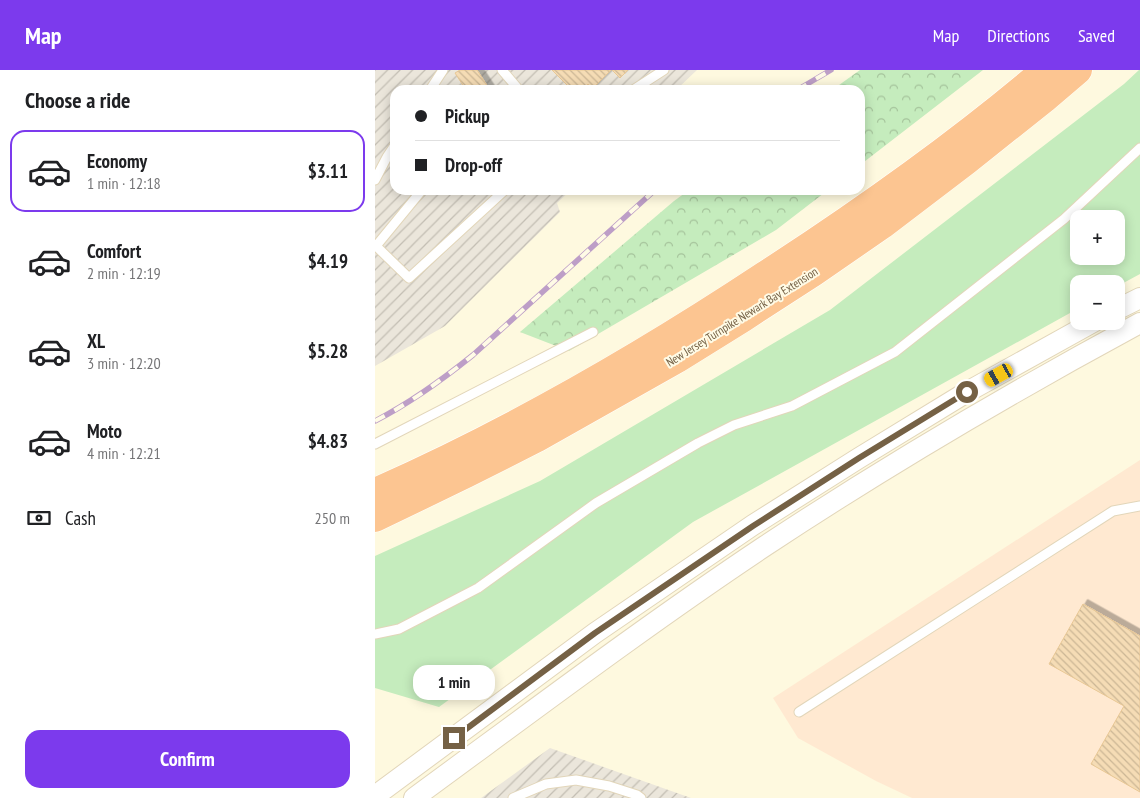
<!DOCTYPE html>
<html lang="en">
<head>
<meta charset="utf-8">
<style>
  body { margin:0; font-family:"PT Sans Narrow",sans-serif; background:#f6f6f6; color:#202124; height:100vh; display:flex; flex-direction:column; font-size:19px; white-space:nowrap }
  * { box-sizing:border-box; margin:0 }
  p { font-size:16px; color:#757577 }
  .icon { flex:none; width:28px; height:28px; fill:none; stroke:currentColor; stroke-width:2; stroke-linecap:round; stroke-linejoin:round }
  .map { position:relative; flex:1; overflow:hidden }
  .side { display:flex; flex-direction:column; background:#fff; width:375px }
  .side>* { flex:none }
  .top-card { position:absolute; left:15px; top:15px; width:475px; height:110px; border-radius:15px; box-shadow:0 2px 12px #0003; display:grid; align-content:center; height:110px; padding:0 25px; background:#fff }
  .controls { position:absolute; left:695px; top:140px; display:grid; gap:10px }
  .controls a { display:grid; place-items:center; width:55px; height:55px; border-radius:10px; background:#fff; box-shadow:0 2px 12px #0003; font-size:25px }
  .end { position:absolute; width:22px; height:22px; margin:-11px; border:6px solid #756145; background:#fff; box-shadow:0 0 0 2px #fff }
  .from { border-radius:50% }
  .bubble { position:absolute; height:35px; border-radius:15px; background:#fff; box-shadow:0 2px 12px #0003; font-size:16px; font-weight:700; line-height:35px; text-align:center }
  .car { position:absolute; width:15px; height:30px; margin:-15px -8px; border-radius:6px; box-shadow:0 0 4px 1px #0007; background:linear-gradient(#f5c518 24%,#345 0 40%,#f5c518 0 76%,#345 0 86%,#f5c518 0) }
  .top-card b { display:flex; align-items:center; gap:18px; height:48px; font-size:19px }
  .top-card b+b { border-top:1px solid #e0e0e0 }
  .top-card i { width:12px; height:12px; background:#202124 }
  ul { padding:0; list-style:none }
  li { display:flex; align-items:center; gap:15px; height:82px; margin:0 10px 8px; padding:0 15px; border:2px solid transparent; border-radius:15px }
  li div { flex:1 }
  li b { display:block; font-size:19px }
  li em { font-style:normal; font-weight:700 }
  li.current { border-color:#7c3aed }
  li>.icon { width:45px; height:45px; stroke-width:1.5 }
  h2 { padding:0 25px; font-size:22px; line-height:60px }
  .pay { display:flex; align-items:center; gap:12px; height:55px; padding:0 25px; font-size:19px }
  .pay p { margin-inline-start:auto }
  .primary-button { display:flex; gap:10px; margin-top:auto; padding:10px 25px }
  .primary-button a { flex:1; height:58px; border-radius:15px; background:#7c3aed; color:#fff; font-size:20px; font-weight:700; line-height:58px; text-align:center }
  header { display:flex; align-items:center; gap:30px; box-sizing:border-box; height:70px; padding:0 25px; background:#7c3aed; color:#fff }
  header strong { font-size:24px }
  nav { display:flex; gap:28px; margin-inline-start:auto; font-size:18px }
  main { display:flex; flex:1; min-height:0 }
  .map>svg:first-child { display:block }
</style>
</head>
<body>
<header>
<strong>Map</strong>
<nav><a>Map</a><a>Directions</a><a>Saved</a></nav>
</header>
<main>
<section class="side">
<h2>Choose a ride</h2>
<ul>
<li class="current"><svg class="icon" aria-label="car" viewBox="0 0 24 24"><path d="M5 17H2v-5l4-1 3-4h7l3 4 3 1v5h-3M9 17h6M6 11h13"/><circle cx="7" cy="17" r="2"/><circle cx="17" cy="17" r="2"/></svg><div><b>Economy</b><p>1 min · 12:18</p></div><em>$3.11</em></li>
<li><svg class="icon" aria-label="car" viewBox="0 0 24 24"><path d="M5 17H2v-5l4-1 3-4h7l3 4 3 1v5h-3M9 17h6M6 11h13"/><circle cx="7" cy="17" r="2"/><circle cx="17" cy="17" r="2"/></svg><div><b>Comfort</b><p>2 min · 12:19</p></div><em>$4.19</em></li>
<li><svg class="icon" aria-label="car" viewBox="0 0 24 24"><path d="M5 17H2v-5l4-1 3-4h7l3 4 3 1v5h-3M9 17h6M6 11h13"/><circle cx="7" cy="17" r="2"/><circle cx="17" cy="17" r="2"/></svg><div><b>XL</b><p>3 min · 12:20</p></div><em>$5.28</em></li>
<li><svg class="icon" aria-label="car" viewBox="0 0 24 24"><path d="M5 17H2v-5l4-1 3-4h7l3 4 3 1v5h-3M9 17h6M6 11h13"/><circle cx="7" cy="17" r="2"/><circle cx="17" cy="17" r="2"/></svg><div><b>Moto</b><p>4 min · 12:21</p></div><em>$4.83</em></li>
</ul>
<div class="pay"><svg class="icon" aria-label="cash" viewBox="0 0 24 24"><path d="M3 7h18v10H3z"/><circle cx="12" cy="12" r="2"/></svg>Cash<p>250 m</p></div>
<div class="primary-button"><a>Confirm</a></div>
</section>
<div class="map">
<svg width="765" height="728" viewBox="0 0 765 728">
  <defs>
    <pattern id="industrial-furrows" width="10" height="10" patternUnits="userSpaceOnUse" patternTransform="scale(1.25)"><rect width="10" height="10" fill="#ebe6db"/><path d="M-1 1l2-2M0 10L10 0M9 11l2-2" fill="none" stroke="#c3beb3"/></pattern>
    <pattern id="forest-crowns" width="20" height="18" patternUnits="userSpaceOnUse" patternTransform="scale(1.25)"><rect width="20" height="18" fill="#c5ecbd"/><path d="M2 6a3 3 0 1 1 6 0M12 15a3 3 0 1 1 6 0" fill="none" stroke="#a5c39b"/></pattern>
    <pattern id="building-back-hatch" width="6" height="6" patternUnits="userSpaceOnUse" patternTransform="scale(1.25)"><rect width="6" height="6" fill="#f5dcb5"/><path d="M-1 5l2 2M0 0l6 6M5-1l2 2" fill="none" stroke="#cbb695"/></pattern>
    <filter id="shadow"><feDropShadow dx="4.5" dy="-4.5" stdDeviation="0" flood-color="#0004"/></filter>
  </defs>
  <rect width="100%" height="100%" fill="#fef9df"/>
  <path fill="#ffe9d1" d="M765,390V728H537L501,711L423,668L398,628Z"/>
  <path fill="url(#industrial-furrows)" d="M0,0H322L301,20H20V120H196L182,133L185,142L70,256L0,296Z
    M175,678L316,728H106Z"/>
  <path fill="#c5ecbd" fill-rule="evenodd" d="M764,0H765V204L741,217V214H704V238L318,452L64,637L0,618V486L165,411L455,240L749,14ZM704,149H741V186H704Z"/>
  <path fill="url(#forest-crowns)" d="M485,0H608L485,95V20H457Z
    M314,120H453L401,160L194,281L145,262L299,131Z"/>
  <path fill="url(#building-back-hatch)" stroke="#e8c794" filter="url(#shadow)" d="M85,0H102L115,20H91L80,3Z
    M177,0H236L217,19L213,14L208,20H197Z
    M237,0H253L245,8Z
    M708,534L765,566V722L716,694L749,636L674,594Z"/>
  <g fill="none" stroke-linecap="round" stroke-linejoin="round">
    <defs>
      <path id="service" d="M127,0L144,20
        M55,20L68,0
        M258,20L289,0
        M0,110L12,87L20,75
        M47,120L1,176L34,208L130,120
        M0,374L218,262
        M0,564L24,559L103,518L221,433L323,373L359,355L417,336L520,282L689,149L765,78
        M424,642L738,441L765,436
        M138,728L171,714L201,710L234,716L262,725L266,728"/>
      <path id="tertiary" d="M741,240L765,228
        M0,726L220,563L378,455L484,388L592,322L720,251
        M39,728C155,643 270,556 390,476C511,396 637,322 765,253"/>
      <path id="motorway" d="M0,422C136,362 266,287 390,205C487,142 582,75 670,0
        M0,448L91,404L162,368L302,289L368,248L439,202L507,155L591,91L669,29L703,0"/>
    </defs>
    <use href="#service" stroke="#e2d6ba" stroke-width="11"/>
    <use href="#tertiary" stroke="#e2d6ba" stroke-width="22"/>
    <use href="#motorway" stroke="#fff" stroke-width="29"/>
    <use href="#service" stroke="#fff" stroke-width="9"/>
    <use href="#tertiary" stroke="#fff" stroke-width="20"/>
    <use href="#motorway" stroke="#fcc591" stroke-width="28"/>
    <defs>
      <path id="rail" d="M422,20L456,0
        M0,351C35,333 67,310 98,285L280,120"/>
    </defs>
    <use href="#rail" stroke="#bd9ec7" stroke-width="5.5"/>
    <use href="#rail" stroke="#fffbe6" stroke-width="4" stroke-dasharray="11" stroke-linecap="butt"/>
  </g>
  <g fill="none" stroke-linecap="round" stroke-linejoin="round">
    <path stroke="#756145" stroke-width="6" d="M79,668L220,563L378,456L484,388L592,322"/>
  </g>
  <g text-anchor="middle" stroke-width="4" stroke-linejoin="round" paint-order="stroke">
    <g font-size="12" fill="#756145" stroke="#fffbe6">
      <text transform="translate(367 247) rotate(-32)" y="4">New Jersey Turnpike Newark Bay Extension</text>
    </g>
  </g>
</svg>
<div class="controls">
<a>+</a>
<a>−</a>
</div>
<i class="end from" style="left:592px;top:322px"></i>
<i class="end" style="left:79px;top:668px"></i>
<div class="bubble" style="left:38px;top:595px;width:82px">1 min</div>
<i class="car" style="left:624px;top:305px;rotate:241deg"></i>
<div class="top-card">
<b><i class="from"></i>Pickup</b>
<b><i></i>Drop-off</b>
</div>
</div>
</main>
</body>
</html>
